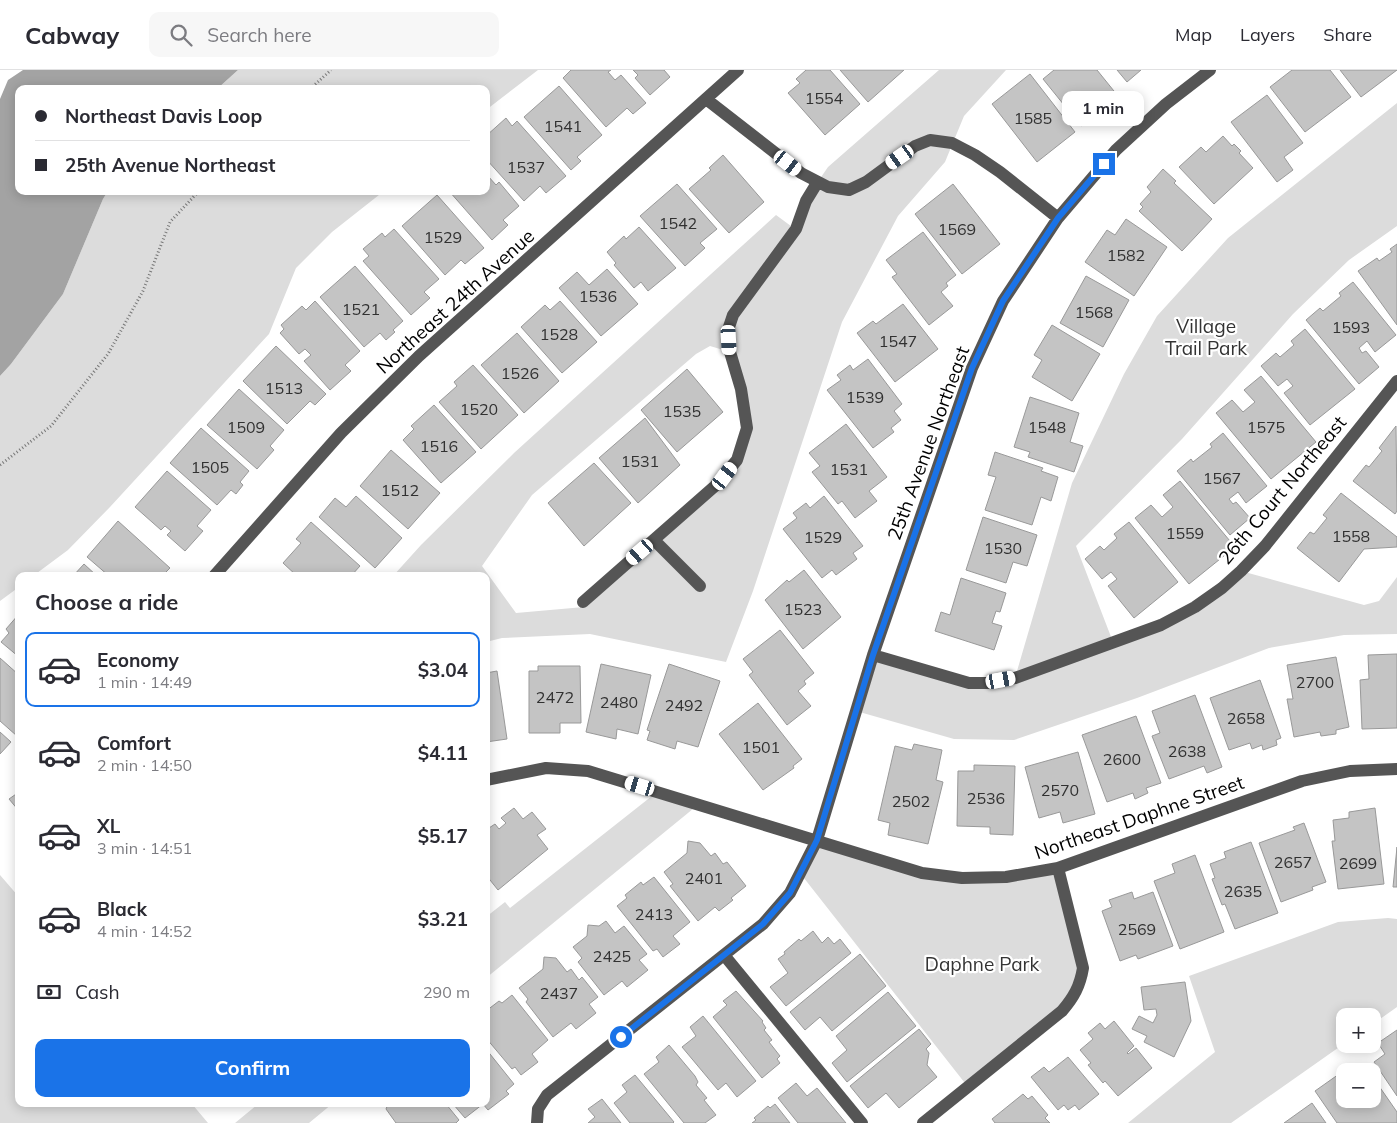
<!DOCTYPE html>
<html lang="en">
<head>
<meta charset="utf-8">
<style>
  body { margin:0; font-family:Mulish,sans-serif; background:#f7f7f7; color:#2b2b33; height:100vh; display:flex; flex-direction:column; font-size:19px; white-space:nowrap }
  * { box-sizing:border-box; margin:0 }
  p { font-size:16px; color:#7c7c81 }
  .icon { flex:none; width:28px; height:28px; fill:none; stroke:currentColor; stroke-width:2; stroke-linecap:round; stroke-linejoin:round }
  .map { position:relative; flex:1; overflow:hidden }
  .side { position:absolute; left:15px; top:502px; width:475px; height:535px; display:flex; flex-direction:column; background:#fff; border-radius:10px; box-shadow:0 2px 12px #0003 }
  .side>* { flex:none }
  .banner { position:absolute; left:15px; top:15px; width:475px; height:110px; border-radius:10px; box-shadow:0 2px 12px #0003; display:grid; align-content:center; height:110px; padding:0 20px; background:#fff }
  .fabs { position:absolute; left:1336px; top:938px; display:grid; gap:10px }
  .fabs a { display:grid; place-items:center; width:45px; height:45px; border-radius:10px; background:#fff; box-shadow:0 2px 12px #0003; font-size:25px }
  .end { position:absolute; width:22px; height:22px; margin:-11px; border:6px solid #1a73e8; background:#fff; box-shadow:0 0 0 2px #fff }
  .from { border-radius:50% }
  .bubble { position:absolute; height:35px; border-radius:10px; background:#fff; box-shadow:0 2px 12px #0003; font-size:16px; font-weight:700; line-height:35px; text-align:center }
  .car { position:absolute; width:15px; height:30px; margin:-15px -8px; border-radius:6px; box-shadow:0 0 4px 1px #0007; background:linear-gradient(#fff 24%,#345 0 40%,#fff 0 76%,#345 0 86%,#fff 0) }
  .banner b { display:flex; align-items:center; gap:18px; height:48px; font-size:19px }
  .banner b+b { border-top:1px solid #e1e1e2 }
  .banner i { width:12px; height:12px; background:#2b2b33 }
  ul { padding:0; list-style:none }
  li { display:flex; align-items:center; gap:15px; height:75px; margin:0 10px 8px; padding:0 10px; border:2px solid transparent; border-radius:10px }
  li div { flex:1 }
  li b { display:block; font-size:19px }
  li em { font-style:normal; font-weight:700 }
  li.on { border-color:#1a73e8 }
  li>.icon { width:45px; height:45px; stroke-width:1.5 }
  h2 { padding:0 20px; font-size:22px; line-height:60px }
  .pay { display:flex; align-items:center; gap:12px; height:55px; padding:0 20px; font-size:19px }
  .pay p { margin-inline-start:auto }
  .button { display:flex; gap:10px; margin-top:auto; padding:10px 20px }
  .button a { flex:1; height:58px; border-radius:10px; background:#1a73e8; color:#fff; font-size:20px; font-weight:700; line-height:58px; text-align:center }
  header { display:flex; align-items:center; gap:30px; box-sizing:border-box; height:70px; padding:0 25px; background:#fff; border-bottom:1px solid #e1e1e2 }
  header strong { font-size:24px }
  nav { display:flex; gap:28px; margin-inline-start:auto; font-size:18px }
  .search { width:350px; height:45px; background:#f7f7f7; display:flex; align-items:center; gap:12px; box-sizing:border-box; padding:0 18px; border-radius:10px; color:#7c7c81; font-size:19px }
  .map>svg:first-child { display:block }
</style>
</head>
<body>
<header>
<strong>Cabway</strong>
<div class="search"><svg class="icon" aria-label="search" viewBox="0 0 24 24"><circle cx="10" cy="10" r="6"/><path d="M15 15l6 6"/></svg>Search here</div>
<nav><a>Map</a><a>Layers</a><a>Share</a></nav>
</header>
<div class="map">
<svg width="1397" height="1053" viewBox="0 0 1397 1053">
  <rect width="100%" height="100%" fill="#fff"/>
  <path fill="#dcdcdc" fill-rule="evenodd" d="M238,0H538L486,40V19H217Z
    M939,0H1006L964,46L945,92L898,146L842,252L753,521L726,592L590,564L502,568L486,572V506H393L421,475L514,383L776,145L795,159L817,113L828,97ZM710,276L730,282L747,358L725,406L584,537L516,543L482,496L532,425L696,284Z
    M1397,33V156L1349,190L1293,244L1182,369L1076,476L1113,572L1161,555L1241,501L1364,535L1379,531L1397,507V564L1344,565L1269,578L1137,628L1014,670L954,669L856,641L873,585L969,613L1015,608L1072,413L1124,304L1157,246L1228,168Z
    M108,121H384L332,162L296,198L269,264L110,437L68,480L33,506H19V517L0,531V306L11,294L63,224L103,129Z
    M657,722L699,734L486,908V847L505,832L510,838Z
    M817,770L963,808L1058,798L1083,898L1075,927L968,1017L800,803Z
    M0,805L19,827V1034H192L208,1053H0Z
    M1388,848L1397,849V937L1373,954L1372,946H1345V973L1231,1053H1128L1215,982L1189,906L1338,852Z
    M258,1034H332L309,1053H235Z"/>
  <path fill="#a3a3a3" d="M23,0H238L217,19H19V121H108L103,129L63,224L11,294L0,306V29L8,10Z"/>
  <path fill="#c4c4c4" stroke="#999" d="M571,0H611L608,2L615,10L621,5L646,33L633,44L627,38L606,57L563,8Z
    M633,0H664L670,7L650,25L635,8L638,5Z
    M806,0H830L860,34L825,65L788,23L800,13L796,9Z
    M840,0H904L868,32Z
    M1054,0H1097L1118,26L1081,56L1043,9Z
    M1117,0H1141L1127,12Z
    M1292,0H1330L1351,27L1305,62L1270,17Z
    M1340,0H1397L1361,27Z
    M1030,4L1075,62L1037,92L992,34Z
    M559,16L602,65L577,87L581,91L571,100L524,47Z
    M1267,25L1303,73L1284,87L1293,100L1277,112L1231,52Z
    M506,48L512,56L517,51L566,106L546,123L540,116L524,131L486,89V74L488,73L486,66Z
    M1223,66L1232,76L1234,74L1241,81L1239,83L1253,98L1214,134L1179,97L1201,77L1206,82Z
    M723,85L764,132L729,163L689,119L711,100L709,98Z
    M1163,99L1176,111L1174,113L1212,149L1182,181L1139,141L1143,137L1140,134L1151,122L1147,117Z
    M488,106L496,115L499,112L519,136L503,150L508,155L492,170L449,121H486V107Z
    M677,114L717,159L700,173L705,178L685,196L640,146Z
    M953,114L1000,174L962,204L915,144Z
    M437,125L484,178L465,194L461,190L445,205L402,156Z
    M1126,149L1167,177L1134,226L1085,192L1107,160L1115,165Z
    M639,157L676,198L648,221L641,212L634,218L614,195L616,193L607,182L624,166L626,169Z
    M394,159L439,209L424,222L430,228L411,245L363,191L369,186L363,179L382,163L385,167Z
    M923,162L956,205L946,213L948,216L941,222L953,236L929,255L892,207L897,204L886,190Z
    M1397,174V255L1358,201L1377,188L1379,191L1392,182L1390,179Z
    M355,196L403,251L393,260L395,262L386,270L380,263L364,277L320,227Z
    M607,199L638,234L601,266L559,218L577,202L589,215Z
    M1086,206L1129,230L1103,277L1060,253Z
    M1353,212L1396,265L1375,282L1367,271L1359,278L1362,283L1366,281L1379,297L1359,314L1306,250L1320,238L1323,241L1341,226L1339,223Z
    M315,231L360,281L345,295L351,301L330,320L304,291L311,285L305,279L299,284L280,263L284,259L281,255L302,236L306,240Z
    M560,231L597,272L562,303L521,257L545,235L550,240Z
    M903,234L938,279L895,312L857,263L873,251L876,254Z
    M1052,255L1100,284L1072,331L1032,307L1042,290L1034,285Z
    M1305,259L1355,319L1310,355L1284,323L1293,316L1287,309L1278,316L1261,296L1276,283L1280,287L1294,275L1291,271Z
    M517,263L559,311L524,343L481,295Z
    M276,276L326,324L315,335L310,331L287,354L243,311Z
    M868,289L902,334L894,341L901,350L891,358L894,362L873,378L827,320L841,310L837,305L850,295L853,300Z
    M473,295L518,345L481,379L439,332L457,316L454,312Z
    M687,299L723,342L677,382L641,340Z
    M1261,306L1316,372L1271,409L1216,343L1232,330L1243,342L1255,332L1244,320Z
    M239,319L284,360L270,376L274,380L257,399L207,355Z
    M1030,327L1079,343L1070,372L1083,376L1074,402L1028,387L1030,382L1014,377Z
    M434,335L476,382L441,413L403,370L414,359L411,356Z
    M645,348L680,395L638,433L599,388Z
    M846,354L887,407L869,421L877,431L855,448L842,431L838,434L812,402L820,396L809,383Z
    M1396,356L1397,441L1395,444L1353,411L1366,395L1369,397L1382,381L1379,378Z
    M201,358L249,401L240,412L243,415L236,424L231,420L217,435L170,393Z
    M1223,363L1267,416L1246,433L1238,422L1229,429L1233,434L1236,432L1250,448L1230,465L1177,401L1191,389L1193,392L1212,377L1210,374Z
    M391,380L440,423L408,459L360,416Z
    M995,382L1043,398L1041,401L1058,407L1051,431L1041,427L1032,455L985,440L996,407L988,405Z
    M594,393L631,433L584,476L548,433Z
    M167,401L211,440L197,456L203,461L185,481L167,465L171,461L165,456L161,460L135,437Z
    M1180,411L1235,477L1189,514L1135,448L1151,435L1162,447L1173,437L1163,425Z
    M1341,423L1397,467V477L1364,479L1339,512L1297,478L1310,462L1314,464L1327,448L1323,445Z
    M356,426L402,468L375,498L319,447L335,428L346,437Z
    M824,426L863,476L853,483L857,489L836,505L832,500L822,508L783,459L797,448L793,443L806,433L810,438Z
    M983,447L1037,465L1027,496L1013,492L1006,513L966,500Z
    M118,451L170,498L162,506H109L87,487Z
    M311,452L360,496L351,506H297L283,493L301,473L296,469Z
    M1129,452L1178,512L1134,548L1108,516L1117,509L1111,502L1102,509L1085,489L1100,476L1104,480L1117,468L1114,464Z
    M84,494L97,506H73Z
    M804,500L841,547L803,579L765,530L787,510L789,512Z
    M961,508L1006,523L1000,542L996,541L992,553L1002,556L994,580L935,561L941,542L950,545Z
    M19,544V587L1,572L9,563L6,559Z
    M780,560L814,603L804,611L806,614L798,621L811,636L787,655L749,605L753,602L743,589Z
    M1397,584V658L1362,659L1360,610L1369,609L1368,585Z
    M1336,587L1349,657L1336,660V664L1321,666L1320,662L1294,667L1287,629H1293L1287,595Z
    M0,588L19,605V664L17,666L0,651Z
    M601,594L651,605L638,664L617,659L616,669L586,662Z
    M669,594L720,611L698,677L677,671L675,679L647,670L650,661L647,660Z
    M538,596H580L581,653H560V663H529V601H538Z
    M497,601L507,669L486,672V603Z
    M1260,610L1281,668L1276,670L1277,675L1263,680L1262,675L1252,679L1250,673L1229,680L1210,628Z
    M1195,625L1222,697L1207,703L1204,696L1169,709L1152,666L1160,663L1152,641Z
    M758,633L802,689L793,696L794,698L763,720L719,664Z
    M1136,646L1161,713L1146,718L1148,723L1135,729L1133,723L1107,732L1082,665Z
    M0,662L11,672L0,684Z
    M914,674L942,680L936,710L943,712L928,774L888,765L890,753L878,750L895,676L912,680Z
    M1078,682L1095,744L1063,753L1060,742L1039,748L1025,697Z
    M974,695L1015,696L1013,765L990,764V757L957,756L958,701H974Z
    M19,722V741L9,729Z
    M514,738L523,749L532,742L546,759L537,765L548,779L498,820L486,805V760L495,754L499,759L506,753L501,748Z
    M1375,738L1384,814L1338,819L1332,771H1335L1333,750L1349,748V742Z
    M1304,753L1326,812L1312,817L1313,820L1281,832L1259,773L1295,760L1293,757Z
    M688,771L700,773L711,786L715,783L723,794L727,792L746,816L731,828L733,830L719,841L715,837L698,851L670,816L673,814L664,802L687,783Z
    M1251,772L1278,843L1235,859L1225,834L1222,835L1212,809L1215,808L1210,794L1226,788L1224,782Z
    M1397,777V817H1393Z
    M1195,785L1224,862L1180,879L1154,811L1175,803L1172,794Z
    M654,807L690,852L673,866L680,874L663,887L657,879L653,881L617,836L627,828L625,825L641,812L643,815Z
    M1132,822L1134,829L1153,822L1173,876L1138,889L1136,885L1120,891L1102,841L1112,837L1109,830Z
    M606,851L615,863L624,856L647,884L639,890L648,900L627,917L622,911L604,925L578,892L582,888L573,877L587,866L588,855L599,856Z
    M813,861L822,873L828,867L834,874L840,869L851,883L786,936L770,917L788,903L778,889L785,884L784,882L799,869L801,871Z
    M860,884L886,916L832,961L820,947L805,960L790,942Z
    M544,887L556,888L567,902L571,899L579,910L582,907L598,927L589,934L596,943L576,959L571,953L553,967L526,932L528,929L519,918L543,899Z
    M1185,912L1191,951L1174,987L1144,972L1147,966L1132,959L1139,946L1153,953L1157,945L1156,939L1144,940L1141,917Z
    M736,921L763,951L762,952L766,958L764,960L772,970L769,972L780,986L777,989L780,993L762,1008L713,947L727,935L723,931Z
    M888,922L916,956L847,1012L832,993L847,980L836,966Z
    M512,925L548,970L532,984L538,992L521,1005L515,997L512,999L486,968V941L499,931L502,933Z
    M703,946L756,1011L737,1027L726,1013L718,1020L682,977L696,966L690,957Z
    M1114,951L1134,976L1127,983L1128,984L1136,978L1152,998L1118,1026L1105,1011L1103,1013L1088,995L1091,993L1080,980L1093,969L1088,963L1100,953L1105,959Z
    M919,959L931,974L926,979L929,983L927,995L937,1007L899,1038L886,1023L868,1038L850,1016Z
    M1397,960V1026L1374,992L1385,984L1378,973Z
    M669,975L695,1006L698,1012L696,1015L707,1028L704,1030L716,1045L705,1053H684L644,1004L659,992L656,987Z
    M486,979L514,1014L506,1021L509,1024L488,1040L483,1034L465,1048L453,1034H486Z
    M1068,987L1099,1024L1079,1040L1075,1035L1068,1040L1064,1035L1058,1040L1031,1007L1044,997L1049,1002Z
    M1349,997L1352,1001H1345V1029H1372V1006L1397,1042V1053H1337L1315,1021Z
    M635,1005L674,1052L673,1053H630L614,1033L627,1022L622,1015Z
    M796,1013L807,1026L817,1018L846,1053H798L778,1028Z
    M1023,1024L1028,1029L1032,1026L1048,1045L1045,1048L1050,1053H995L992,1049Z
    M602,1029L621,1053H588L595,1047L588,1039Z
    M1312,1033L1326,1053H1284Z
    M388,1034H446L459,1050L456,1053H396L386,1039Z
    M775,1034L790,1053H752L756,1050L754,1048L768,1036L770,1038Z"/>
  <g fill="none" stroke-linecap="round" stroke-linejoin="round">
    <path stroke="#777" stroke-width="3" stroke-dasharray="1 2.5" stroke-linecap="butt" d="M310,19L331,0
      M0,395L51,356L108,284L143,221L170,152L199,121"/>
    <path stroke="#555" stroke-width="12" d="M706,29L801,103L828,117L849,120L866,112L915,76L930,70L952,73L975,85L1000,102L1058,148
      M654,470L700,516
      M214,506L341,363L419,286L738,0
      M583,532L715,416L737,390L747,358L741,319L730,282L729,257L733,245L796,159L806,131L817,113
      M873,585L969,613H987L1015,608L1161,555L1195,537L1222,518L1241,501L1265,476L1397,311
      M486,710L546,698L588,701L922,803L962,808L1006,807L1058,798L1302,711L1350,701L1397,699
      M724,885L862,1053
      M537,1053L538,1039L547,1025L763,854L790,823L817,770L873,585L972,298L1003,231L1058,148L1116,80L1166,34L1210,0
      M923,1053L1062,941C1074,927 1080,916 1083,898L1058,798"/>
  </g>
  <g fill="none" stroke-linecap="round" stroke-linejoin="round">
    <path stroke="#1a73e8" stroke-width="6" d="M621,967L763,854L790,823L817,770L873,585L972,298L1003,231L1058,148L1104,94"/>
  </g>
  <g text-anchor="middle" stroke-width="4.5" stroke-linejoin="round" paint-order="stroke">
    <g font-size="16" fill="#313131">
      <text x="824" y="34">1554</text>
      <text x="1033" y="54">1585</text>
      <text x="563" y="62">1541</text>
      <text x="526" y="103">1537</text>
      <text x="678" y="159">1542</text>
      <text x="957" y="165">1569</text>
      <text x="443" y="173">1529</text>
      <text x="1126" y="191">1582</text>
      <text x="598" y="232">1536</text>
      <text x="361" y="245">1521</text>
      <text x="1094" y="248">1568</text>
      <text x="1351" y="263">1593</text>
      <text x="559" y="270">1528</text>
      <text x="898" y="277">1547</text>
      <text x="520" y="309">1526</text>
      <text x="284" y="324">1513</text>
      <text x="865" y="333">1539</text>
      <text x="479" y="345">1520</text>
      <text x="682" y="347">1535</text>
      <text x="246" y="363">1509</text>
      <text x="1047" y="363">1548</text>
      <text x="1266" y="363">1575</text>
      <text x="439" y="382">1516</text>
      <text x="640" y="397">1531</text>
      <text x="210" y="403">1505</text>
      <text x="849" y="405">1531</text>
      <text x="1222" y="414">1567</text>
      <text x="400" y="426">1512</text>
      <text x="1185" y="469">1559</text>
      <text x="1351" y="472">1558</text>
      <text x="823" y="473">1529</text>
      <text x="1003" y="484">1530</text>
      <text x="803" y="545">1523</text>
      <text x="1315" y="618">2700</text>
      <text x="555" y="633">2472</text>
      <text x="619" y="638">2480</text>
      <text x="684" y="641">2492</text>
      <text x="1246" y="654">2658</text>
      <text x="761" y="683">1501</text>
      <text x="1187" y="687">2638</text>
      <text x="1122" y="695">2600</text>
      <text x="1060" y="726">2570</text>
      <text x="986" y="734">2536</text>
      <text x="911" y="737">2502</text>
      <text x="1293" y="798">2657</text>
      <text x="1358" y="799">2699</text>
      <text x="704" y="814">2401</text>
      <text x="1243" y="827">2635</text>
      <text x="654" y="850">2413</text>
      <text x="1137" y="865">2569</text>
      <text x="612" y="892">2425</text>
      <text x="559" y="929">2437</text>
    </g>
    <g font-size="19" fill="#000" stroke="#fff">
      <text transform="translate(455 231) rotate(-42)" y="7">Northeast 24th Avenue</text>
      <text transform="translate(928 373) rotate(-70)" y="7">25th Avenue Northeast</text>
      <text transform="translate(1282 420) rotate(-50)" y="7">26th Court Northeast</text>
      <text transform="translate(1139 747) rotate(-19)" y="7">Northeast Daphne Street</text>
    </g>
    <g font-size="19" fill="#333" stroke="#fff">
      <text x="1206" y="263">Village<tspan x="1206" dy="22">Trail Park</tspan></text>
      <text x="982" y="901">Daphne Park</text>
    </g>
  </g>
</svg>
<div class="fabs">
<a>+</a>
<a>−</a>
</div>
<i class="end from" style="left:621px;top:967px"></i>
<i class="end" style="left:1104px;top:94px"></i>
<div class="bubble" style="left:1062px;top:21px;width:82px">1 min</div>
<i class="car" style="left:900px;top:87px;rotate:235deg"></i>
<i class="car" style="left:788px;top:93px;rotate:128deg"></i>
<i class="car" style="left:729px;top:270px;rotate:177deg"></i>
<i class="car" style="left:725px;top:406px;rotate:37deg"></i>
<i class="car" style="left:640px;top:482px;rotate:229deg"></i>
<i class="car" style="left:1001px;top:610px;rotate:80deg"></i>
<i class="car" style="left:640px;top:716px;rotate:287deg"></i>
<div class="banner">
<b><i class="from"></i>Northeast Davis Loop</b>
<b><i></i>25th Avenue Northeast</b>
</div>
<section class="side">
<h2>Choose a ride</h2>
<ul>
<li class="on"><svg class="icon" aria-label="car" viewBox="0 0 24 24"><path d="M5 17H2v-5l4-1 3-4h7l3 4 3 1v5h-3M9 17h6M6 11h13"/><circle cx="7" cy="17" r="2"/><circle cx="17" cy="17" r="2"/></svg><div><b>Economy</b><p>1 min · 14:49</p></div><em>$3.04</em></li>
<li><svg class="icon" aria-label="car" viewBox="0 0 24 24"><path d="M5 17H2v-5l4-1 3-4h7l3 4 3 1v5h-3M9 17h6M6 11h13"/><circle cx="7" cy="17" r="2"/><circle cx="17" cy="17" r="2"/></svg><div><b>Comfort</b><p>2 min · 14:50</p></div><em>$4.11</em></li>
<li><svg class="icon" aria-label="car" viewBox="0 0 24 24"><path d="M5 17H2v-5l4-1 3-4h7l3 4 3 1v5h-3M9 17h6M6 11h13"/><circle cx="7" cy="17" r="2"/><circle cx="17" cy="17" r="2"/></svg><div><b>XL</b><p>3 min · 14:51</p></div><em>$5.17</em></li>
<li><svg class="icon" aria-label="car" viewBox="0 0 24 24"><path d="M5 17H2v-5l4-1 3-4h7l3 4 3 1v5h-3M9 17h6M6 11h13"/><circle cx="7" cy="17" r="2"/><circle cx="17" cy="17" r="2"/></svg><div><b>Black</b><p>4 min · 14:52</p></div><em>$3.21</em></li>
</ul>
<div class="pay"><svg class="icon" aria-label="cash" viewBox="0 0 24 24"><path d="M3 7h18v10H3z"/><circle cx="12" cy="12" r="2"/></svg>Cash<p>290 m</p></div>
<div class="button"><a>Confirm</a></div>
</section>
</div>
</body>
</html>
